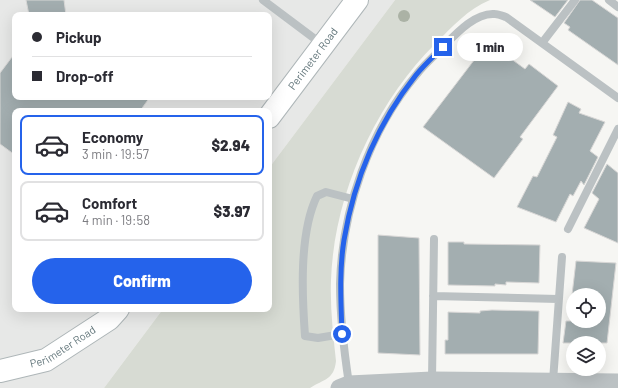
<!DOCTYPE html>
<html lang="en">
<head>
<meta charset="utf-8">
<style>
  body { margin:0; font-family:Barlow,sans-serif; background:#f2f2f3; color:#2b2b33; height:100vh; display:flex; flex-direction:column; font-size:15px; white-space:nowrap }
  * { box-sizing:border-box; margin:0 }
  p { font-size:13px; color:#7c7c81 }
  .icon { flex:none; width:22px; height:22px; fill:none; stroke:currentColor; stroke-width:2; stroke-linecap:round; stroke-linejoin:round }
  .map { position:relative; flex:1; overflow:hidden }
  .details { position:absolute; left:12px; top:108px; width:260px; height:204px; display:flex; flex-direction:column; background:#fff; border-radius:8px; box-shadow:0 4px 16px #0002 }
  .details>* { flex:none }
  .banner { position:absolute; left:12px; top:12px; width:260px; height:88px; border-radius:8px; box-shadow:0 4px 16px #0002; display:grid; align-content:center; height:88px; padding:0 20px; background:#fff }
  .fabs { position:absolute; left:566px; top:288px; display:grid; gap:8px }
  .fabs a { display:grid; place-items:center; width:40px; height:40px; border-radius:50%; background:#fff; box-shadow:0 4px 16px #0002; font-size:20px }
  .end { position:absolute; width:18px; height:18px; margin:-9px; border:5px solid #2563eb; background:#fff; box-shadow:0 0 0 2px #fff }
  .from { border-radius:50% }
  .bubble { position:absolute; height:28px; border-radius:14px; background:#fff; box-shadow:0 4px 16px #0002; font-size:13px; font-weight:800; line-height:28px; text-align:center }
  .banner b { display:flex; align-items:center; gap:14px; height:38px; font-size:15px }
  .banner b+b { border-top:1px solid #e1e1e2 }
  .banner i { width:10px; height:10px; background:#2b2b33 }
  ul { padding:7px 0 0; list-style:none }
  li { display:flex; align-items:center; gap:12px; height:60px; margin:0 8px 6px; padding:0 12px; border:2px solid #e1e1e2; border-radius:8px }
  li div { flex:1 }
  li b { display:block; font-size:15px }
  li em { font-style:normal; font-weight:800 }
  li.active { border-color:#2563eb }
  li>.icon { width:36px; height:36px; stroke-width:1.5 }
  .action { display:flex; gap:8px; margin-top:auto; padding:8px 20px }
  .action a { flex:1; height:46px; border-radius:24px; background:#2563eb; color:#fff; font-size:16px; font-weight:800; line-height:46px; text-align:center }
  .map>svg:first-child { display:block }
</style>
</head>
<body>
<div class="map">
<svg width="618" height="388" viewBox="0 0 618 388">
  <rect width="100%" height="100%" fill="#f6f6f3"/>
  <path fill="#e7e8e7" fill-rule="evenodd" d="M0,0H395L269,168V111H15V309H163L104,388H0ZM15,15H269V97H15Z"/>
  <path fill="#d7dbd3" d="M395,0H490C468,9 452,27 436,43C375,103 334,195 331,280C330,307 333,334 336,361C334,380 324,379 310,388H104L163,309H269V168Z"/>
  <path fill="#a3aeb0" stroke="#d8d7d6" d="M26,0H64L66,15H29Z
    M530,0H568L555,17Z
    M580,0H592L618,18V65L568,30L570,27L564,23Z
    M488,42L525,69L529,64L558,86L520,137L523,139L494,178L423,127Z
    M15,53V97H150L140,111H15V155L0,144V73Z
    M568,102L581,109L579,113L605,122L590,151L598,157L584,185L581,181L573,196L570,194L556,222L517,207L533,176L537,177L557,137L553,135Z
    M607,164L618,173V243L584,228L599,199L592,193Z
    M378,235L419,238L420,355L378,353Z
    M448,242H464V244L540,245L539,283L506,282V285L495,284V286L448,285Z
    M576,261L616,263L607,343H563L566,321H599V295H572Z
    M492,310L539,311L538,354H445V340H448V312L480,313V311Z"/>
  <g fill="none" stroke-linecap="round" stroke-linejoin="round">
    <defs>
      <g id="secondary">
        <path id="s1" d="M269,117L357,0"/>
        <path id="s2" d="M0,371L46,360L109,319L118,309"/>
      </g>
    </defs>
    <use href="#secondary" stroke="#aeb6b8" stroke-width="24"/>
    <path stroke="#bbc1c3" stroke-width="8" d="M263,0L323,45
      M609,0L618,7
      M542,43L575,0
      M568,229L618,129
      M433,296L558,299
      M342,334L318,338L305,336C302,295 299,233 317,196L326,192L353,199
      M432,380L434,239
      M553,381L562,257
      M349,384C344,351 340,318 340,284C342,210 369,131 417,74C424,65 432,58 440,50C453,37 474,12 495,14C498,14 503,16 506,17L618,98"/>
    <path stroke="#bbc1c3" stroke-width="17" d="M339,388L349,384L432,380L618,382"/>
    <use href="#secondary" stroke="#fff" stroke-width="22"/>
  </g>
  <circle fill="#abb2a5" cx="404" cy="16" r="6"/>
  <g fill="none" stroke-linecap="round" stroke-linejoin="round">
    <path stroke="#2563eb" stroke-width="5" d="M342,334C341,303 339,271 344,240C354,180 378,123 416,75C424,65 434,56 443,47"/>
  </g>
  <g text-anchor="middle" stroke-width="4" stroke-linejoin="round" paint-order="stroke">
    <g font-size="11" fill="#64777c" stroke="#fff">
      <text dy="4" stroke="none"><textPath href="#s1" startOffset="73">Perimeter Road</textPath></text>
      <text dy="4" stroke="none"><textPath href="#s2" startOffset="68">Perimeter Road</textPath></text>
    </g>
  </g>
</svg>
<div class="fabs">
<a><svg class="icon" aria-label="locate" viewBox="0 0 24 24"><circle cx="12" cy="12" r="6"/><path d="M12 2v4M12 18v4M2 12h4M18 12h4"/></svg></a>
<a><svg class="icon" aria-label="layers" viewBox="0 0 24 24"><path d="M12 4l9 5-9 5-9-5zM3 14l9 5 9-5"/></svg></a>
</div>
<i class="end from" style="left:342px;top:334px"></i>
<i class="end" style="left:443px;top:47px"></i>
<div class="bubble" style="left:457px;top:33px;width:66px">1 min</div>
<div class="banner">
<b><i class="from"></i>Pickup</b>
<b><i></i>Drop-off</b>
</div>
<section class="details">
<ul>
<li class="active"><svg class="icon" aria-label="car" viewBox="0 0 24 24"><path d="M5 17H2v-5l4-1 3-4h7l3 4 3 1v5h-3M9 17h6M6 11h13"/><circle cx="7" cy="17" r="2"/><circle cx="17" cy="17" r="2"/></svg><div><b>Economy</b><p>3 min · 19:57</p></div><em>$2.94</em></li>
<li><svg class="icon" aria-label="car" viewBox="0 0 24 24"><path d="M5 17H2v-5l4-1 3-4h7l3 4 3 1v5h-3M9 17h6M6 11h13"/><circle cx="7" cy="17" r="2"/><circle cx="17" cy="17" r="2"/></svg><div><b>Comfort</b><p>4 min · 19:58</p></div><em>$3.97</em></li>
</ul>
<div class="action"><a>Confirm</a></div>
</section>
</div>
</body>
</html>
